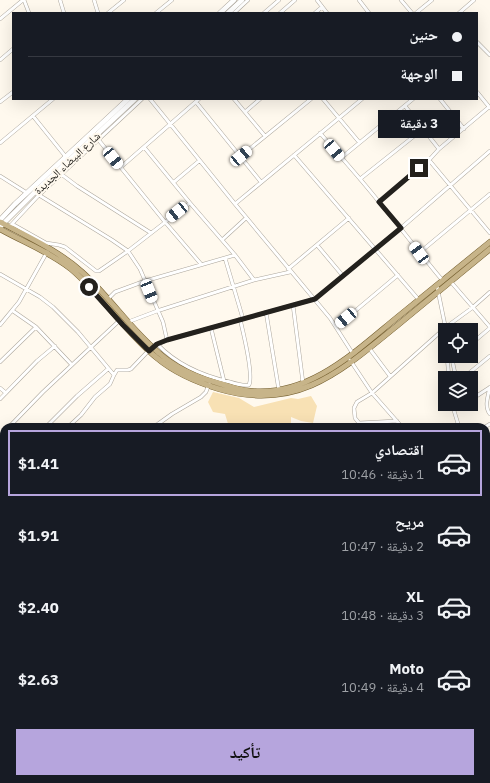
<!DOCTYPE html>
<html lang="ar">
<head>
<meta charset="utf-8">
<style>
  body { margin:0; font-family:"IBM Plex Sans","Noto Naskh Arabic",sans-serif; background:#20242c; color:#f1f3f6; direction:rtl; height:100vh; display:flex; flex-direction:column; font-size:15px; white-space:nowrap }
  * { box-sizing:border-box; margin:0 }
  p { font-size:13px; color:#9ea1a6 }
  .icon { flex:none; width:22px; height:22px; fill:none; stroke:currentColor; stroke-width:2; stroke-linecap:round; stroke-linejoin:round }
  .map { position:relative; flex:1; overflow:hidden; direction:ltr }
  .drawer { position:absolute; left:0px; top:423px; width:490px; height:360px; display:flex; flex-direction:column; background:#171b24; border-radius:12px 12px 0 0; box-shadow:0 4px 16px #0002; direction:rtl }
  .drawer>* { flex:none }
  .banner { position:absolute; left:12px; top:12px; width:466px; height:88px; border-radius:0px; box-shadow:0 4px 16px #0002; direction:rtl; display:grid; align-content:center; height:88px; padding:0 16px; background:#171b24 }
  .tools { position:absolute; left:438px; top:323px; display:grid; gap:8px }
  .tools a { display:grid; place-items:center; width:40px; height:40px; border-radius:0px; background:#171b24; box-shadow:0 4px 16px #0002; font-size:20px }
  .end { position:absolute; width:18px; height:18px; margin:-9px; border:5px solid #23211d; background:#fff; box-shadow:0 0 0 2px #fff }
  .from { border-radius:50% }
  .bubble { position:absolute; height:28px; border-radius:0px; background:#171b24; box-shadow:0 4px 16px #0002; font-size:13px; font-weight:700; line-height:28px; text-align:center; direction:rtl }
  .car { position:absolute; width:12px; height:24px; margin:-12px -6px; border-radius:5px; box-shadow:0 0 3px 1px #0007; background:linear-gradient(#fff 24%,#345 0 40%,#fff 0 76%,#345 0 86%,#fff 0) }
  .banner b { display:flex; align-items:center; gap:14px; height:38px; font-size:15px }
  .banner b+b { border-top:1px solid #363941 }
  .banner i { width:10px; height:10px; background:#f1f3f6 }
  ul { padding:7px 0 0; list-style:none }
  li { display:flex; align-items:center; gap:12px; height:66px; margin:0 8px 6px; padding:0 8px; border:2px solid transparent; border-radius:0px }
  li div { flex:1 }
  li b { display:block; font-size:15px }
  li em { font-style:normal; font-weight:700 }
  li.active { border-color:#b6a5dd }
  li>.icon { width:36px; height:36px; stroke-width:1.5 }
  .primary-button { display:flex; gap:8px; margin-top:auto; padding:8px 16px }
  .primary-button a { flex:1; height:46px; border-radius:0px; background:#b6a5dd; color:#111; font-size:16px; font-weight:700; line-height:46px; text-align:center }
  .map>svg:first-child { display:block }
</style>
</head>
<body>
<div class="map">
<svg width="490" height="783" viewBox="0 0 490 783">
  <rect width="100%" height="100%" fill="#fff9ee"/>
  <path fill="#f8e1b4" d="M213,392L239,398L254,407L291,398L298,399L311,396L317,406L313,423L301,421L291,417V427H229L225,414L213,412L208,402Z
    M4,561V701L0,696V565Z"/>
  <g fill="none" stroke-linecap="round" stroke-linejoin="round">
    <path stroke="#d7b671" stroke-width="1" d="M0,709L4,714
      M24,779V783"/>
    <defs>
      <path id="street" d="M24,0L29,13
        M60,0L64,13
        M94,0L98,13
        M317,0L327,13
        M359,0L369,13
        M401,0L412,13
        M108,13L124,0
        M156,13L172,0
        M234,13L248,0
        M264,13L279,0
        M280,13L295,0
        M315,13L322,7
        M416,13L432,0
        M459,13L474,0
        M0,19L23,0
        M477,42L490,55
        M0,60L13,49
        M477,92L490,108
        M150,99L235,204L330,318L353,354
        M234,99L265,136
        M323,99L359,142
        M440,99L464,129
        M0,102L13,92
        M196,102L261,182
        M405,106L439,149
        M245,112L260,99
        M33,116L66,157
        M320,133C340,156 360,178 379,202C401,228 421,255 443,281
        M97,138L165,222L201,264
        M0,143L53,99
        M144,147L190,203L235,255L254,280
        M294,155L419,300
        M241,156L311,99
        M341,158L413,99
        M429,160L490,233
        M121,167L199,99
        M61,174L77,186L151,233
        M0,176L27,193
        M360,179L423,129
        M174,182L199,161
        M34,192L112,240L128,251L140,269L163,322L167,340
        M379,202L429,160L439,149L489,107
        M235,204L362,99
        M8,225H14L46,243L59,245L65,247L96,271H99L128,251L190,203
        M11,225L39,195L142,99
        M222,240L246,218
        M317,245L343,276
        M419,253L490,194
        M225,258L243,319
        M288,269L349,218
        M0,274L40,297L53,307L78,332L114,375
        M451,282L490,327
        M437,286L446,330
        M108,299L115,292L145,281L235,255
        M293,305L303,383
        M13,311L36,327L72,365
        M266,312L279,391
        M128,322L157,311L254,280L290,272
        M0,325L19,302L47,252
        M336,327L398,275
        M211,328L224,381
        M157,344C177,365 203,376 230,382C236,384 243,386 249,385C254,374 243,332 240,319
        M471,344L490,328
        M369,348L390,376
        M447,356L449,378
        M452,359L456,378
        M350,360L372,393L402,427
        M451,360L456,356
        M0,362L36,327
        M463,378L490,356
        M490,387C488,396 484,407 490,414
        M0,388L6,393
        M471,397L472,399L489,388
        M0,399L37,361L55,346
        M452,404L459,427
        M359,423L355,418L354,408L357,402L372,393L446,327L472,308L490,292
        M9,427L43,392L120,320
        M46,427L77,396L108,369
        M68,427L81,415L95,397L110,384L114,375L117,370H128L131,369L152,347L167,340L315,299L401,228L490,151
        M151,427L158,424L172,414L201,397L206,392L209,384
        M359,427V423L397,421
        M485,427L490,424
        M0,437L4,433
        M0,451L4,447
        M486,459L490,457
        M0,479L4,475
        M0,499L4,495
        M486,537L490,541
        M0,565L4,569
        M486,584H490
        M0,592L4,588
        M486,610H490
        M486,634L490,633
        M486,698L490,702
        M235,782L237,783
        M296,783L297,779
        M370,783L372,779
        M377,783L382,779
        M392,783L394,779
        M425,783L427,779"/>
      <path id="secondary" d="M220,13L234,0
        M228,13L242,0
        M0,220L15,204L128,99
        M0,227L35,192L135,99"/>
      <path id="primary" d="M0,222C28,237 59,251 82,272C110,297 130,329 159,353C176,368 196,377 218,383C228,386 239,390 250,391C307,397 353,354 394,320C426,294 458,268 490,242
        M0,229C23,242 50,252 71,269C103,296 125,332 157,358C175,373 196,382 219,389C298,412 341,371 399,324C429,299 460,274 490,249"/>
    </defs>
    <use href="#street" stroke="#aca69c" stroke-width="4"/>
    <use href="#secondary" stroke="#aca69c" stroke-width="5.5"/>
    <use href="#primary" stroke="#766030" stroke-width="6"/>
    <use href="#street" stroke="#fff" stroke-width="3"/>
    <use href="#secondary" stroke="#fff" stroke-width="4.5"/>
    <use href="#primary" stroke="#c7b489" stroke-width="5"/>
  </g>
  <g fill="none" stroke-linecap="round" stroke-linejoin="round">
    <path stroke="#23211d" stroke-width="5" d="M89,287L123,325L149,351L157,344L167,340L315,299L401,228L379,202L419,168"/>
  </g>
  <g text-anchor="middle" stroke-width="4" stroke-linejoin="round" paint-order="stroke">
    <g font-size="11" fill="#23211d" stroke="#fff9ee">
      <text transform="translate(67 163) rotate(-43)" y="4">شارع البيضاء الجديدة</text>
    </g>
  </g>
</svg>
<div class="tools">
<a><svg class="icon" aria-label="locate" viewBox="0 0 24 24"><circle cx="12" cy="12" r="6"/><path d="M12 2v4M12 18v4M2 12h4M18 12h4"/></svg></a>
<a><svg class="icon" aria-label="layers" viewBox="0 0 24 24"><path d="M12 4l9 5-9 5-9-5zM3 14l9 5 9-5"/></svg></a>
</div>
<i class="end from" style="left:89px;top:287px"></i>
<i class="end" style="left:419px;top:168px"></i>
<div class="bubble" style="left:378px;top:110px;width:82px">3 دقيقة</div>
<i class="car" style="left:334px;top:150px;rotate:140deg"></i>
<i class="car" style="left:241px;top:156px;rotate:50deg"></i>
<i class="car" style="left:113px;top:158px;rotate:141deg"></i>
<i class="car" style="left:177px;top:212px;rotate:231deg"></i>
<i class="car" style="left:419px;top:253px;rotate:324deg"></i>
<i class="car" style="left:149px;top:291px;rotate:158deg"></i>
<i class="car" style="left:346px;top:318px;rotate:230deg"></i>
<div class="banner">
<b><i class="from"></i>حنين</b>
<b><i></i>الوجهة</b>
</div>
<section class="drawer">
<ul>
<li class="active"><svg class="icon" aria-label="car" viewBox="0 0 24 24"><path d="M5 17H2v-5l4-1 3-4h7l3 4 3 1v5h-3M9 17h6M6 11h13"/><circle cx="7" cy="17" r="2"/><circle cx="17" cy="17" r="2"/></svg><div><b>اقتصادي</b><p>1 دقيقة · 10:46</p></div><em>$1.41</em></li>
<li><svg class="icon" aria-label="car" viewBox="0 0 24 24"><path d="M5 17H2v-5l4-1 3-4h7l3 4 3 1v5h-3M9 17h6M6 11h13"/><circle cx="7" cy="17" r="2"/><circle cx="17" cy="17" r="2"/></svg><div><b>مريح</b><p>2 دقيقة · 10:47</p></div><em>$1.91</em></li>
<li><svg class="icon" aria-label="car" viewBox="0 0 24 24"><path d="M5 17H2v-5l4-1 3-4h7l3 4 3 1v5h-3M9 17h6M6 11h13"/><circle cx="7" cy="17" r="2"/><circle cx="17" cy="17" r="2"/></svg><div><b>XL</b><p>3 دقيقة · 10:48</p></div><em>$2.40</em></li>
<li><svg class="icon" aria-label="car" viewBox="0 0 24 24"><path d="M5 17H2v-5l4-1 3-4h7l3 4 3 1v5h-3M9 17h6M6 11h13"/><circle cx="7" cy="17" r="2"/><circle cx="17" cy="17" r="2"/></svg><div><b>Moto</b><p>4 دقيقة · 10:49</p></div><em>$2.63</em></li>
</ul>
<div class="primary-button"><a>تأكيد</a></div>
</section>
</div>
</body>
</html>
